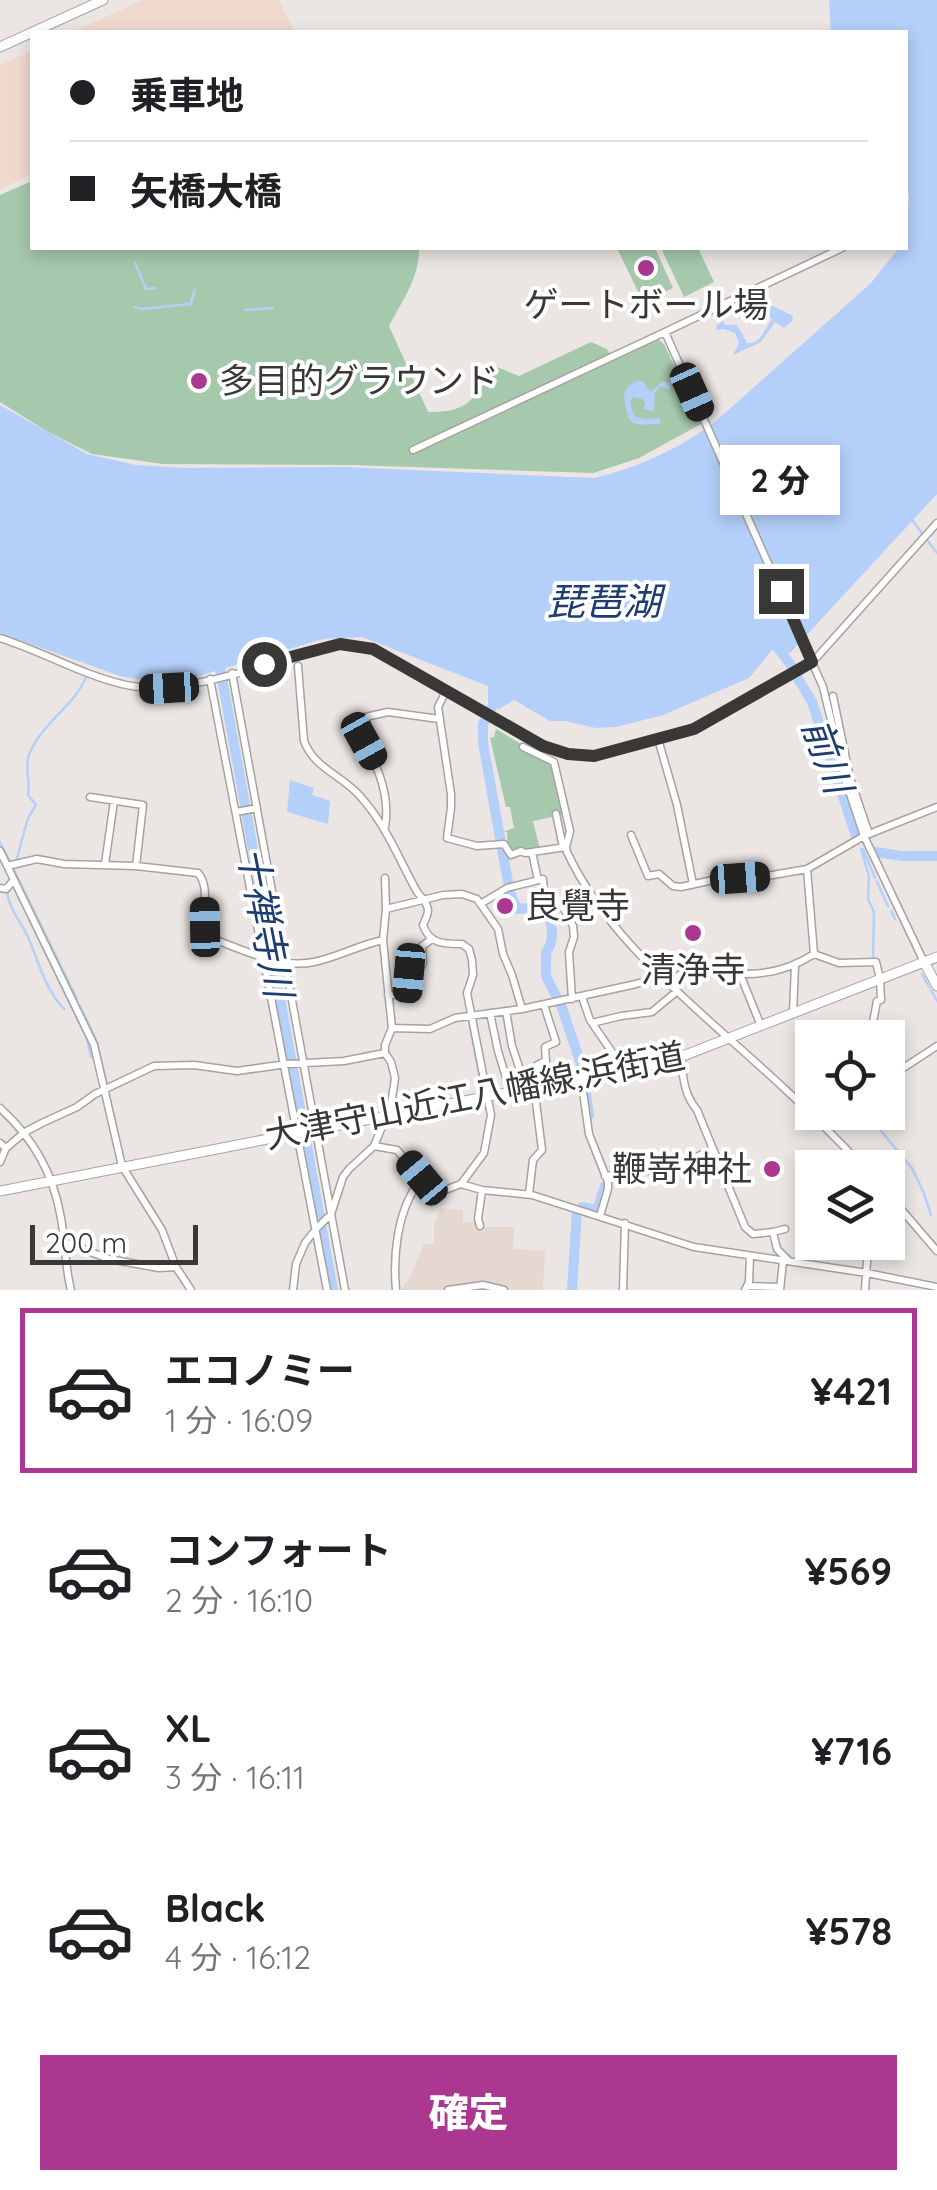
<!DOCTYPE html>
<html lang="ja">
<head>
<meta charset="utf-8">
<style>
  body { margin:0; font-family:Quicksand,"Noto Sans JP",sans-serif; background:#f2f2f2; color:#202124; height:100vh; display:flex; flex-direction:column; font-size:38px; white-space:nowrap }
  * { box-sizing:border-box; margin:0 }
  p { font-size:32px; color:#757577 }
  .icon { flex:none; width:55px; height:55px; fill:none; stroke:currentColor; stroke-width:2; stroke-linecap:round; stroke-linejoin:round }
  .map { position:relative; height:1290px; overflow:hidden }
  .details { display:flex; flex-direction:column; background:#fff; flex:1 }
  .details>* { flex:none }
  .banner { position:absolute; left:30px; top:30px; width:878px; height:220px; border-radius:0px; box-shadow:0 5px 15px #0003; display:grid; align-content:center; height:220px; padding:0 40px; background:#fff }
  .controls { position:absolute; left:795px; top:1020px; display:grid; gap:20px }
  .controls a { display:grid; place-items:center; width:110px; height:110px; border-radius:0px; background:#fff; box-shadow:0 5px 15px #0003; font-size:50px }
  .scale { position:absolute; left:30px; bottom:25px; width:168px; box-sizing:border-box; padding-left:10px; border:5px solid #3a3837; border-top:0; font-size:28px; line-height:35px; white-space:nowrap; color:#3a3837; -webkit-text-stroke:8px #fff; paint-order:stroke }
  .end { position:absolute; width:45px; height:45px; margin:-22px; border:12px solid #3a3837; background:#fff; box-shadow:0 0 0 5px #fff }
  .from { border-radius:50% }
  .bubble { position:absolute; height:70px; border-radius:0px; background:#fff; box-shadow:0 5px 15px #0003; font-size:32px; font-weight:800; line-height:70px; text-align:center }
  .car { position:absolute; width:30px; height:60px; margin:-30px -15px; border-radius:12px; box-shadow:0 0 8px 2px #0007; background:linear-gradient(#222 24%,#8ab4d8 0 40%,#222 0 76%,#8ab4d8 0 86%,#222 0) }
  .banner b { display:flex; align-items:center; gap:35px; height:95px; font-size:38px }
  .banner b+b { border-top:2px solid #e0e0e0 }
  .banner i { width:25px; height:25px; background:#202124 }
  ul { padding:18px 0 0; list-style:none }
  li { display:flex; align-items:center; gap:30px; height:165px; margin:0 20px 15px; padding:0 20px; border:5px solid transparent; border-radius:0px }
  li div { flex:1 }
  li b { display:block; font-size:38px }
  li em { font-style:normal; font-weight:800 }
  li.current { border-color:#ab3790 }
  li>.icon { width:90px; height:90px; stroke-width:1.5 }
  .action { display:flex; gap:20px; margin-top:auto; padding:20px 40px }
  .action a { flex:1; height:115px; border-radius:0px; background:#ab3790; color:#fff; font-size:40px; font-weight:800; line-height:115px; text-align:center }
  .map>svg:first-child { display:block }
</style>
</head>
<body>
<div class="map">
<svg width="937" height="1290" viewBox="0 0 937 1290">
  <rect width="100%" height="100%" fill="#ebe6e3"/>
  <path fill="#e4d8d0" d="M440,1208L463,1210V1222H478L479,1227H514L513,1249L545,1251L543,1290H401L408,1281L424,1244H434V1225Z"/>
  <path fill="#efd8cd" d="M143,0H279L294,32H72Z
    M32,51V174L0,189V65Z"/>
  <path fill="#a6c8ac" d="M32,181V248H419C420,277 402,301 389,326L428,412C469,413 475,398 495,366L519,376L591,342L607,349L613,360L658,339L664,344L701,424L639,458L593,473L352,465L163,464L92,454L48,432L0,402V195Z
    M617,248H655L673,288L643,302Z
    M661,248H698L714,282L684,297Z
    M496,729L538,754L555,760L566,814L533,821L540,849L514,852L508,848L507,832H503L514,828L510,807H506L490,738L494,737Z"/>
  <path fill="#b4cff9" d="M829,0H937V494L790,653L773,649L749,678L663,715L616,727L596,728L565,721H550L514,700L499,709L488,703V686L362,637L323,639L182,681L155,682L120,676L0,633V405L87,454L136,465L186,468L345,467L594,478C637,468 681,448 716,421L871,283L899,248H905L909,197L905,178V32H831Z
    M766,303C770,305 790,314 793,316L792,321L784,328L775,322L761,342L733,355L739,343L735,333L724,329L716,330L717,325L721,323L722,320L725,325H737L747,343C761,345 764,329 772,319L769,316H757L753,313L758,305Z
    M637,381H642L651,392L663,381L670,383V390L660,386L655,394L654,411L644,409L645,403L642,399L633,397C628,403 632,411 636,417L646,419L659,418L661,423L658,424C651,424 639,426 633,423C628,419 627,413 626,408C622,394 624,387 637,381Z
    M290,780L314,788L312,795L330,801L328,824L287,812Z"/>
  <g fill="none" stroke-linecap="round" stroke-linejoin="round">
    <path stroke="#b4cff9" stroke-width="2.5" d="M135,263L146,289L155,288
      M192,304H190L195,290
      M134,307L142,309L190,304
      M245,310L273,308
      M912,520L937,553
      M0,842L9,860
      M861,849L869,876L868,899L874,912L873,959
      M863,849L875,878
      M17,858L28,818L36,805L28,795C31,782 24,768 29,755C40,724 74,707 86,677
      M0,859L10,879
      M14,870L77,999
      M877,882L888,906
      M13,886L87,1039L91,1057
      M7,891C9,909 19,919 27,935C39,961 44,988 64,1009
      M891,911L895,919
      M922,974L929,987
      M931,990L937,1001
      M80,1006L97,1042L107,1085
      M469,1020L482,1092
      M108,1093L116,1124
      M865,1112L912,1168L923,1191L931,1215"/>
    <path stroke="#b4cff9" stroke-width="10" d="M773,642L791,665
      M218,656L333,1290
      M797,677L812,702L856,836
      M493,705L483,724V743L510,893L517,909C526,908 536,906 543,912C555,921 554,943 546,952V976L562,1008L582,1067L589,1115
      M876,852L902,856H937
      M582,1207L597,1210L605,1186
      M572,1290L577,1211"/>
    <defs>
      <path id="minor" d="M842,248L665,332L823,687L846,782L864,836L924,962
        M413,450L665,332
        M0,638C42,651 80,674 122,684C178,699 269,663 325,647L340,645L373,649L543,746L568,754L594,756L674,735L703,724L801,669L817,657L937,523
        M298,666L304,741C314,768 341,775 359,795C385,823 398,857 416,890C420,897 427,901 428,910C428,915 425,920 423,925C429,944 444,944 462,944L469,949L472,960L473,975L467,993L491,1115L484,1153L461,1184
        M232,673L345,1290
        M210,679L327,1290
        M446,691L438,707L451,794V808L447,838L477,846L504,844L511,855L521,851L525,853L566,847
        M833,696L850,778L869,834
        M658,739L677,805L693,884
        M523,747L554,762L570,831L566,847L567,852C602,927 666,982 726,1036C774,1078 821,1121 864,1168
        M90,797L143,805L136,866
        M236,812L257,808
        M556,814L563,847
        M385,827C392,787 370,753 352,720L388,712L439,719
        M631,835L648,876L659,874L673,886L681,887L713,880L767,876L807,869L864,836L937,807
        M0,851L94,1045L122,1166L162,1230L176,1267L191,1290
        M532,852L538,880
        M105,864L114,801
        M7,866L37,859L64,864L136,866L198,873C214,892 195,921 213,939C244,950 280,969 314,962C338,957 359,945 383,940
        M385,878L386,909
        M0,888L6,889L14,880
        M482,903L507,888L543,879L545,911L551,917
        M563,907L573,926L574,937L569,952L572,999
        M814,954L839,963L876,962L880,979L881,1000L877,1001L870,1038
        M740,974L761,1026
        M667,984L685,971L731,965L740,974C767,975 791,969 814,954L807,869
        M388,995H407L409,973L419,970L423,963L422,946L432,939
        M582,997L590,1020L614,1055L618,1070
        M506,1011L512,1046L526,1088
        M490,1013L498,1051L510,1091
        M793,1013L795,966
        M592,1023L621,1016L652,1012L676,992
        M392,1028L430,1029L455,1018L522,1009L636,984L648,980L656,973
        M681,1058C683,1077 684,1095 697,1110L745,1227L753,1234L773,1232L777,1249L789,1261
        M581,1078L589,1134L608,1182V1189L600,1216
        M888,1078L937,1046
        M543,1084L537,1065L546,1061L545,1047L556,1042L544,1005
        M0,1108C34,1139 53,1173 61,1218C65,1242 65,1266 71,1290
        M824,1126L842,1112
        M0,1143L6,1148L25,1132L42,1123L77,1107L95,1094L154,1066L194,1065L237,1071L287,1064L344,1061L385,1053
        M374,1146L397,1150L425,1182L445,1190L461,1184L482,1190L532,1195L694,1247L867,1273L937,1287
        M0,1162L6,1148
        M605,1176L660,1169L684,1163L713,1149
        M529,1194L533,1160L542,1150L534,1086
        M888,1194L937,1251
        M480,1226L478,1219L482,1190
        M773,1232L785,1229
        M64,1242L109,1259L159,1268L176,1267
        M748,1286L780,1287
        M293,1290L296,1264L305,1243L316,1229L331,1214L343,1177L349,1169L374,1146L391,1105L395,1078L391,1062L385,1053V1045L392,1028L383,940L386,909L443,895L462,894L477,899L498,929L503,954L512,975L522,1009
        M396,1290C393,1256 397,1213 417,1185L425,1182
        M448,1290L483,1285L504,1290
        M623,1290L625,1223
        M745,1290L749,1282L750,1256
        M780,1290L783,1261
        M865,1290L868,1248"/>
      <path id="major" d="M0,47L103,0
        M924,962L937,986
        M0,1191L670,1061L937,957"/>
    </defs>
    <use href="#minor" stroke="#a7a29f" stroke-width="9"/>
    <use href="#major" stroke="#a7a29f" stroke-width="11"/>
    <use href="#minor" stroke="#fff" stroke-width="6"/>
    <use href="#major" stroke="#fff" stroke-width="9"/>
  </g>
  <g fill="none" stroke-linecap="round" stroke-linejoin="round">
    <path stroke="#3a3837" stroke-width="12" d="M264,664L340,644L373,649L543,746L568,754L594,756L694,729L812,662L781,591"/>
  </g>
  <g fill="#ab3790" stroke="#fff" stroke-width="4">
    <circle cx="646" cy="268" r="10"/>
    <circle cx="199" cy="381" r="10"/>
    <circle cx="505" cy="906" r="10"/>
    <circle cx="693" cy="933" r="10"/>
    <circle cx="772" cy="1169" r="10"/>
  </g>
  <g text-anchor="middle" stroke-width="8" stroke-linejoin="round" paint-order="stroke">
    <g font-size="35" fill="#3a3837" stroke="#fff">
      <text x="646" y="317">ゲートボール場</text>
      <text x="219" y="393" text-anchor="start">多目的グラウンド</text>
      <text x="525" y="918" text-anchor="start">良覺寺</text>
      <text x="693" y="982">清浄寺</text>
      <text x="752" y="1181" text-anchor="end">鞭嵜神社</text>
    </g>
    <g font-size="35" fill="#3a3837" stroke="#fff">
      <text transform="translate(475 1096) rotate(-11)" y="12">大津守山近江八幡線;浜街道</text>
    </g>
    <g font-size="38" font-style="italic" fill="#1d3d71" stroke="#fff">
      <text x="604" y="615">琵琶湖</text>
      <text transform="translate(827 756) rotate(70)" y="13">前川</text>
      <text transform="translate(265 922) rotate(79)" y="13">十禅寺川</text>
    </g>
  </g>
</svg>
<div class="controls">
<a><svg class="icon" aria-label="locate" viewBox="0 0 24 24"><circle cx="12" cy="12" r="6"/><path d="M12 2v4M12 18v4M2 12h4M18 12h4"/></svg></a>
<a><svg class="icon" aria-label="layers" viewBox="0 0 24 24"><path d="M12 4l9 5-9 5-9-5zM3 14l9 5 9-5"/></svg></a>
</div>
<div class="scale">200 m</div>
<i class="end from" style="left:264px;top:664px"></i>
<i class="end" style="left:781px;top:591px"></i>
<div class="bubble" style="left:720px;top:445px;width:120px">2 分</div>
<i class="car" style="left:692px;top:392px;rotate:156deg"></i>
<i class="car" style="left:169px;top:688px;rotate:267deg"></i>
<i class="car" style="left:364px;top:741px;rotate:151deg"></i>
<i class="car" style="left:740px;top:878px;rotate:86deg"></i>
<i class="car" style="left:205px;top:927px;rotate:359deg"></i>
<i class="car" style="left:409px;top:973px;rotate:185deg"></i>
<i class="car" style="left:422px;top:1178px;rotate:320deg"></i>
<div class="banner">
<b><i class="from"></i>乗車地</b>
<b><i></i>矢橋大橋</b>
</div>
</div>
<section class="details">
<ul>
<li class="current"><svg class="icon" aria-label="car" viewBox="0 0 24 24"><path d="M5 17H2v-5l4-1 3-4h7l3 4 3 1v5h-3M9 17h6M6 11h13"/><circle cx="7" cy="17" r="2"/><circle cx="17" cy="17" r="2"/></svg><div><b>エコノミー</b><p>1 分 · 16:09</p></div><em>¥421</em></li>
<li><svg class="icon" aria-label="car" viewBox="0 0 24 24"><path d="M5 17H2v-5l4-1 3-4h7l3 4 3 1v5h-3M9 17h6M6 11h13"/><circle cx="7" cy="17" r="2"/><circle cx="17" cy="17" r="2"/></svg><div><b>コンフォート</b><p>2 分 · 16:10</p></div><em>¥569</em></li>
<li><svg class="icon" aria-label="car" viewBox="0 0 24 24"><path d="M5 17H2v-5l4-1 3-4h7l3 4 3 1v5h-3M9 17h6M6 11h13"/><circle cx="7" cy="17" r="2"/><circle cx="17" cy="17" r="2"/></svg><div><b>XL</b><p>3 分 · 16:11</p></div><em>¥716</em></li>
<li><svg class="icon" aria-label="car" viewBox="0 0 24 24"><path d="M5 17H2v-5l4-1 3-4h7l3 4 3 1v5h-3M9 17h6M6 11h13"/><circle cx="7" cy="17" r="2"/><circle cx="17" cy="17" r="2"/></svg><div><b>Black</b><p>4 分 · 16:12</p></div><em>¥578</em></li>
</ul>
<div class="action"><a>確定</a></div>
</section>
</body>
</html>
